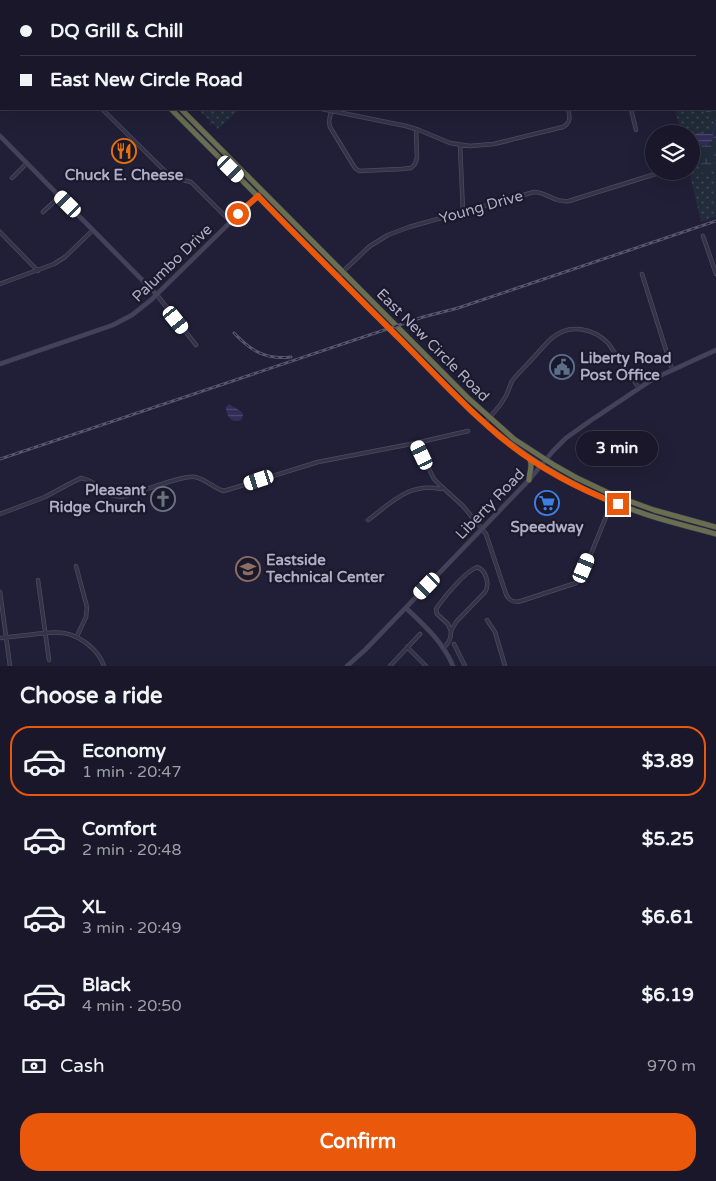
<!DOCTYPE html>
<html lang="en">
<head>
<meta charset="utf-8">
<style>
  body { margin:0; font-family:"Varela Round",sans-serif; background:#262435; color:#f1f3f6; height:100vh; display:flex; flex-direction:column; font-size:19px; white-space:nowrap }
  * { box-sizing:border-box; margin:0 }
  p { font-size:16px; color:#9f9fa8 }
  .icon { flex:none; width:28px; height:28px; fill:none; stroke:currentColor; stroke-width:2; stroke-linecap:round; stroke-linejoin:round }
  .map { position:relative; height:666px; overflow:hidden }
  .sheet { display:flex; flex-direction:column; background:#191729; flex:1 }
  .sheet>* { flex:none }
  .guide { position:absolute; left:0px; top:0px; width:716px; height:110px; box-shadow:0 5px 20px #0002,0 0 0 1px #373646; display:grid; align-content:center; height:110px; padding:0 20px; background:#191729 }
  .tools { position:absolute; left:645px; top:125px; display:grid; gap:10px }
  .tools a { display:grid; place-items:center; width:55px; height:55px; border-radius:50%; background:#191729; box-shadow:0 5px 20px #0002,0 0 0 1px #373646; font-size:25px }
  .end { position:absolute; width:22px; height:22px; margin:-11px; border:6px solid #ea580c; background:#fff; box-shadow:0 0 0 2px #fff }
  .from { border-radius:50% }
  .bubble { position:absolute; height:35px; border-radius:18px; background:#191729; box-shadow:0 5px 20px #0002,0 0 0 1px #373646; font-size:16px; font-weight:700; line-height:35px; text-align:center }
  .car { position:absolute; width:15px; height:30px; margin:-15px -8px; border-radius:6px; box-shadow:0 0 4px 1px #0007; background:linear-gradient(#fff 24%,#345 0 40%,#fff 0 76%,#345 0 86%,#fff 0) }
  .guide b { display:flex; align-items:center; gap:18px; height:48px; font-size:19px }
  .guide b+b { border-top:1px solid #373646 }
  .guide i { width:12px; height:12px; background:#f1f3f6 }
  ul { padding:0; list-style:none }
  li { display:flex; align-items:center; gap:15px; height:70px; margin:0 10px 8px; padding:0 10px; border:2px solid transparent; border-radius:20px }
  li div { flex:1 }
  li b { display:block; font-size:19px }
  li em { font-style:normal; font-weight:700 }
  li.selected { border-color:#ea580c }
  li>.icon { width:45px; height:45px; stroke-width:1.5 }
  h2 { padding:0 20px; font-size:22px; line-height:60px }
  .pay { display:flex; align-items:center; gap:12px; height:55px; padding:0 20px; font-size:19px }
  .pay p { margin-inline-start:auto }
  .button { display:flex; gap:10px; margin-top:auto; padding:10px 20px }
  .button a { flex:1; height:58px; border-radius:20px; background:#ea580c; color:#fff; font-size:20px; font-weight:700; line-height:58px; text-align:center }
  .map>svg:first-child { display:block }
</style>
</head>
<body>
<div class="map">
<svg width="716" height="666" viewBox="0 0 716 666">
  <defs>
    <pattern id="green-dots" width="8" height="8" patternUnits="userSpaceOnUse" patternTransform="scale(1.25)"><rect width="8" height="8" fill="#222c3a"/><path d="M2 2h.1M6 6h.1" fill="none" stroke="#404855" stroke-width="1.8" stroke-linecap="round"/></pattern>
    <pattern id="wetland-marsh" width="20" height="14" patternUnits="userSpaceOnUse" patternTransform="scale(1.25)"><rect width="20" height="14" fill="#222c3a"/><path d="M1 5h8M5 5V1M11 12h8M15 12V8" fill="none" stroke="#404855"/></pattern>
    <pattern id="water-rules" width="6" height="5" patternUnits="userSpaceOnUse" patternTransform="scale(1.25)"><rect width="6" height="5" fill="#322d58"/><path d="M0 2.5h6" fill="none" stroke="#4d496e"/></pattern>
  </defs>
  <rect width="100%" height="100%" fill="#211f37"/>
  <path fill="url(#green-dots)" d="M649,0H716V217L701,222L689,171H691V134H681L675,109H715V1H649Z
    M198,109H240L218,129Z"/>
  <path fill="url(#wetland-marsh)" d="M715,74L716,75V159L705,174L701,172L700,168L702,156L701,148L711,131L716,119L705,111L696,109H715Z"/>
  <path fill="url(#water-rules)" d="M699,132L705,134H713C715,141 709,143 704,147L699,144L694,136L695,134Z
    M229,404L242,412L243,415L241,420C232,424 226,416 226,407Z"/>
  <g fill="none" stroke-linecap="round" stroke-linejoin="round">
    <path stroke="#322d58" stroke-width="1" d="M251,0V1
      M715,82L716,83
      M210,125L215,109
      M712,134L716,123"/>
    <defs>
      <path id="street" d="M535,0V1
        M605,0L606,1
        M308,1L309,0
        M102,109L171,177L191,182L231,222
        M322,109L406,126L419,130L450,143L470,146L494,144L563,127C571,123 570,116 568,109
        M631,109L636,130
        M331,111L329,122L330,127L355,168L359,171L402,169L411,168L415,164L417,158L416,129
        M460,145L463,212
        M12,178L27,163
        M43,212L60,196
        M0,232L38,271
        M703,236L716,274
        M642,274L672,369
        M337,277L370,246L388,235L409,227L534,192C547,192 554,203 569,201L665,171
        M0,284L54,264L65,257L93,230
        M157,295L196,345
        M485,423C491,415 499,408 504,399C508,394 509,387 512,381C518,373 526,366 533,358C539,352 545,344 552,338C569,323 593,328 608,343L639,388
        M416,443L434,479L441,486L463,506L486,534L506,594C509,601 513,603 521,601L576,583L582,576L612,502
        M0,514L45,497L69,484L81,478C100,481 103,500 126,496C141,492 182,475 195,477C206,479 213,488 224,491L318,462L416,443L468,431
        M368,520C391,503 409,482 441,489
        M76,566L87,607L86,617L77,636
        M477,567C486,570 490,584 485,592L456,622L451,631L448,624L437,614L436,609L438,606C446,595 465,572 477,567Z
        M38,580L49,660
        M0,592L10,666
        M487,620L495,632L505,666
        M0,638C9,637 18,636 28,635C53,632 70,628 91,647C97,652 101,658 104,666
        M454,644L465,666
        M407,647L426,666
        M443,648C449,643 451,639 451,631
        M390,666L420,634"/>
      <path id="secondary" d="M32,1L34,0
        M0,33L1,32
        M0,136L157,295
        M0,364L113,325L132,315L151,300L262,191
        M406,608C424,625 443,642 453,666
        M347,666L365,650L529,480L553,451L566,438L590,421L653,379L716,350"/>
      <path id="highway" d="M64,0L65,1
        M74,0L75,1
        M171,109L471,411C520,456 569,486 631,509C658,520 688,526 716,534
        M181,109L468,398L514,439L554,465L577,478L615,496L632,502L654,510L716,527
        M529,480C529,470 533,470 530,459"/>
    </defs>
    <use href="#street" stroke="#4d4a60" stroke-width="4.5"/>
    <use href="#secondary" stroke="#3b394e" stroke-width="5"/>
    <use href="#highway" stroke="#3d3a4f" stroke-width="6"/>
    <use href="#street" stroke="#353348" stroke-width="3"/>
    <use href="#secondary" stroke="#44415b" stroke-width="4"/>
    <use href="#highway" stroke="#6a6e50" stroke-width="5"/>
    <defs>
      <path id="rail" d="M234,333C251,351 266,360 291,357
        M0,459L423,317L458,308L716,221"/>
    </defs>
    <use href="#rail" stroke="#57556f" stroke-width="3"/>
    <use href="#rail" stroke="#1a192c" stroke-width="1" stroke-dasharray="4" stroke-linecap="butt"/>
  </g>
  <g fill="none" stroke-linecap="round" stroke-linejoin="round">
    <path stroke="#ea580c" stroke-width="6" d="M238,214L258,196C304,244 352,291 399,338C429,368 457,399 488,426C525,460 571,486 618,504"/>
  </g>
  <defs>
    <symbol id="restaurant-ring" viewBox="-11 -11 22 22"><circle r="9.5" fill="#1a192c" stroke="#e8710a" stroke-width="1.5"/><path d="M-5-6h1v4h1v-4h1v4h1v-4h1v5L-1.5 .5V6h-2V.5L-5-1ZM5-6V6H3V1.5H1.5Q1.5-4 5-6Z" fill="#e8710a"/></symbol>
    <symbol id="civic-ring" viewBox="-11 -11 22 22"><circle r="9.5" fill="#1a192c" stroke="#5c6f8a" stroke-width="1.5"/><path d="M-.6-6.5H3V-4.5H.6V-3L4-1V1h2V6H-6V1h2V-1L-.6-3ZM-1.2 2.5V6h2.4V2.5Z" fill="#5c6f8a"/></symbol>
    <symbol id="church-ring" viewBox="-11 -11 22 22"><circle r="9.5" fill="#1a192c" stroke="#6b7280" stroke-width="1.5"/><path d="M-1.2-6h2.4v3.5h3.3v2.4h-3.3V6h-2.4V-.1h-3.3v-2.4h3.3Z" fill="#6b7280"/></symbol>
    <symbol id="supermarket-ring" viewBox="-11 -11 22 22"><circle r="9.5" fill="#1a192c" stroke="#3f7fe0" stroke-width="1.5"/><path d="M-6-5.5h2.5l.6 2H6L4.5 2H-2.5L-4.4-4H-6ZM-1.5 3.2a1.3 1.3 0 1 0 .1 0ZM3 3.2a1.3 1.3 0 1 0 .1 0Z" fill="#3f7fe0"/></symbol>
    <symbol id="school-ring" viewBox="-11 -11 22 22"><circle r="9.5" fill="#1a192c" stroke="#8d6e63" stroke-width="1.5"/><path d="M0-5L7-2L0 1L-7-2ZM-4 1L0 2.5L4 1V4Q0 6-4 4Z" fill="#8d6e63"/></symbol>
  </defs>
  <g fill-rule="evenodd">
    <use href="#restaurant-ring" x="110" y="137" width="28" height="28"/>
    <use href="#civic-ring" x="548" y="353" width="28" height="28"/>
    <use href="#church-ring" x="149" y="485" width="28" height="28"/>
    <use href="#supermarket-ring" x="533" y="489" width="28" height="28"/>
    <use href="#school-ring" x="234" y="555" width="28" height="28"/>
  </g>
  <g text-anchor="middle" stroke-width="4.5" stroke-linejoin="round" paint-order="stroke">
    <g font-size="15" font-weight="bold" fill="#b0adc5" stroke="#1a192c">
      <text x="124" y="180">Chuck E. Cheese</text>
      <text x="580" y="363" text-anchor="start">Liberty Road<tspan x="580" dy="17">Post Office</tspan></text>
      <text x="146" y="495" text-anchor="end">Pleasant<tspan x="146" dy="17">Ridge Church</tspan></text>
      <text x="547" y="532">Speedway</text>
      <text x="266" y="565" text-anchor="start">Eastside<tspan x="266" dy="17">Technical Center</tspan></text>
    </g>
    <g font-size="15" fill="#b0adc5" stroke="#1a192c">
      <text transform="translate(481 207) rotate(-16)" y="5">Young Drive</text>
      <text transform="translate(172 263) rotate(-44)" y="5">Palumbo Drive</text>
      <text transform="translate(433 345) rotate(45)" y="5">East New Circle Road</text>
      <text transform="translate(490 504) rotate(-46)" y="5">Liberty Road</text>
    </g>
  </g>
</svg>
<div class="tools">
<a><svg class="icon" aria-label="layers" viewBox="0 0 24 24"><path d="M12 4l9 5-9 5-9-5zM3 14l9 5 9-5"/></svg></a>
</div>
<i class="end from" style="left:238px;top:214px"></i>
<i class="end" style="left:618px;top:504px"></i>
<div class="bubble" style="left:576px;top:431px;width:82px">3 min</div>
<i class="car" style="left:231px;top:169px;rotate:135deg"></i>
<i class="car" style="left:68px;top:204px;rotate:315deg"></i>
<i class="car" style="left:176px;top:320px;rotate:141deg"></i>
<i class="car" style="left:422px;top:455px;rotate:335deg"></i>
<i class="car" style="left:259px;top:480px;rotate:252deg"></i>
<i class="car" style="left:584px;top:568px;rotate:23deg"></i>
<i class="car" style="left:427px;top:586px;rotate:224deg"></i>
<div class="guide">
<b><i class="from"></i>DQ Grill &amp; Chill</b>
<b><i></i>East New Circle Road</b>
</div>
</div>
<section class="sheet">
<h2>Choose a ride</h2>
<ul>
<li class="selected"><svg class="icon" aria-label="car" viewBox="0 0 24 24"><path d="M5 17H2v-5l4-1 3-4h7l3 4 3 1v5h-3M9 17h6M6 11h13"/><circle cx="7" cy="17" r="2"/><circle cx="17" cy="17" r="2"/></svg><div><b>Economy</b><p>1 min · 20:47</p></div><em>$3.89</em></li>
<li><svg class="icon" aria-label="car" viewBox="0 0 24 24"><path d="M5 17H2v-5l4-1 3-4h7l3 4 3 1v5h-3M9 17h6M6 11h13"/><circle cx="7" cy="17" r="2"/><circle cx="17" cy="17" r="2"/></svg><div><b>Comfort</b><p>2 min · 20:48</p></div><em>$5.25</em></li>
<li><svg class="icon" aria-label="car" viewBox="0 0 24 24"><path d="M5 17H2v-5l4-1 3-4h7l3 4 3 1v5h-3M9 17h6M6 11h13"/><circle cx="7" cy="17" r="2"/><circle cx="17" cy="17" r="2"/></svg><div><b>XL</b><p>3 min · 20:49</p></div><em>$6.61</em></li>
<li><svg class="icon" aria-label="car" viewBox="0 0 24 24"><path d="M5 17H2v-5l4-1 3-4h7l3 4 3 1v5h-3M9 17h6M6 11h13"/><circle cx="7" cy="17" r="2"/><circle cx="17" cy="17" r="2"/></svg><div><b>Black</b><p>4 min · 20:50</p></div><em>$6.19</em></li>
</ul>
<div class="pay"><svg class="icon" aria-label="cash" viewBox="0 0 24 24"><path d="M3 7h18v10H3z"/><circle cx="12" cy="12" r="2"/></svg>Cash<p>970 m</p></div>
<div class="button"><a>Confirm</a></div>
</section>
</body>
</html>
